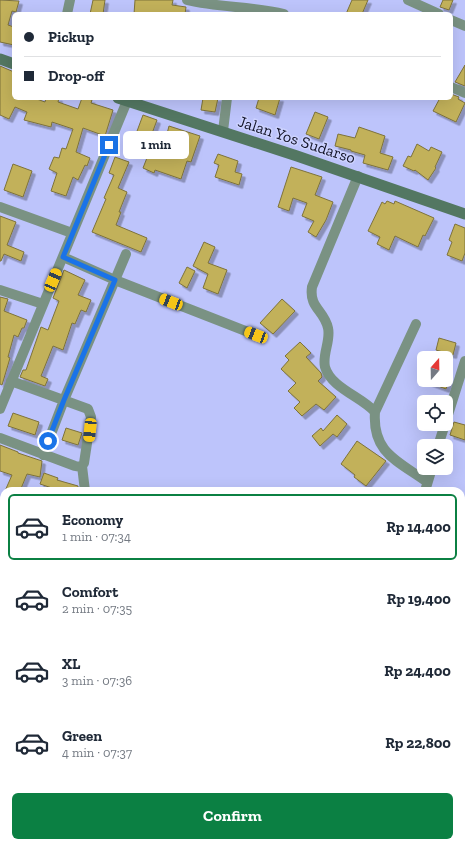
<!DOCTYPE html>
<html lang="en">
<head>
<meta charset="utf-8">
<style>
  body { margin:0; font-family:"Zilla Slab",serif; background:#f6f6f7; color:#1f2937; height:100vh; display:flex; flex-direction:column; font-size:15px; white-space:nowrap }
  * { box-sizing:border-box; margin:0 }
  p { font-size:13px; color:#747a83 }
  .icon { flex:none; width:22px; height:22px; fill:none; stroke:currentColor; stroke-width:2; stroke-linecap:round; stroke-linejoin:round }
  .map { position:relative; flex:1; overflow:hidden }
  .drawer { position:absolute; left:0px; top:487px; width:465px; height:360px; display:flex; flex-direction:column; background:#fff; border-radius:12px 12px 0 0; box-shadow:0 4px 16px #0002 }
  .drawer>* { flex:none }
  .banner { position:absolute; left:12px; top:12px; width:441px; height:88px; border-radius:6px; box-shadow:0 4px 16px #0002; display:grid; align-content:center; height:88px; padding:0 12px; background:#fff }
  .needle { width:26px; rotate:20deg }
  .fabs { position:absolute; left:417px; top:351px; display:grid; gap:8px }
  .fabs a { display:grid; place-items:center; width:36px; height:36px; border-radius:6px; background:#fff; box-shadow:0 4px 16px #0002; font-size:20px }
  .end { position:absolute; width:18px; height:18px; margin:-9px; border:5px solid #1a73e8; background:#fff; box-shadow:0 0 0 2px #fff }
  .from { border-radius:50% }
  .bubble { position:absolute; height:28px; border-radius:6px; background:#fff; box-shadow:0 4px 16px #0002; font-size:13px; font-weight:700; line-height:28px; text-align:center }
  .car { position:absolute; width:12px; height:24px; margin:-12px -6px; border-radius:5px; box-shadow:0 0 3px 1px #0007; background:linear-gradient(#f5c518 24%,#345 0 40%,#f5c518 0 76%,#345 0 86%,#f5c518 0) }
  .banner b { display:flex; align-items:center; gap:14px; height:38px; font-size:15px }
  .banner b+b { border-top:1px solid #e0e1e3 }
  .banner i { width:10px; height:10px; background:#1f2937 }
  ul { padding:7px 0 0; list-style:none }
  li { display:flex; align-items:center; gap:12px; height:66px; margin:0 8px 6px; padding:0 4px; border:2px solid transparent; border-radius:6px }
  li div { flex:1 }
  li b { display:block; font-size:15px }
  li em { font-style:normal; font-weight:700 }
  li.current { border-color:#0b8043 }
  li>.icon { width:36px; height:36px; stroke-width:1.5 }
  .button { display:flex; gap:8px; margin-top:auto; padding:8px 12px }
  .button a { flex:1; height:46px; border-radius:6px; background:#0b8043; color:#fff; font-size:16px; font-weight:700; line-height:46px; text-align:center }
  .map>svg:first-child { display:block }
</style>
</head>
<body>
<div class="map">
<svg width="465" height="847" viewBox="0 0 465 847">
  <defs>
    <filter id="shadow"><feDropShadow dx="3.5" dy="3.5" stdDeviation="0" flood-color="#0004"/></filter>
  </defs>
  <rect width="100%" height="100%" fill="#bdc4fb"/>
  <path fill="#c2b15a" stroke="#7d723a" filter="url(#shadow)" d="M0,0L19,1L16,12L12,11L8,25L14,27V45L0,42Z
    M93,0H105L103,14H90Z
    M135,0H173L172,5L186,7L185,14H134Z
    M352,0H368L362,14H346Z
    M443,0H453L449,10L440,7Z
    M465,65V86L455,82Z
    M0,66L14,72V98H34L45,102L46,98H59L58,102L78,109L82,98H85L92,100L91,103L113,110L105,136L83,128L76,152L90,158L87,166L85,165L78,180L73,177L66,196L51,191L57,173L49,169L54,157L59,158L62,148L66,149L73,129L52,122L51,127L24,120L27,112L15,107L9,119L0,115Z
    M451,94L459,97L458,99L465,103L456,122L433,111L440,98H451Z
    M203,98H218L215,112L201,110Z
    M259,98H280L275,115L256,108Z
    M315,112L328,117L319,139L306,134Z
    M143,115L157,120L147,147L133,142Z
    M169,126L200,136L191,162L187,161L181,179L155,170L154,173L143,168L152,145L163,149Z
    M359,127L385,136L380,153L393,157L388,170L363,163L365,155L351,151V150L335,146L338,134L355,138Z
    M417,144L429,151L431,147L442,152L435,167L436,168L428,180L415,170L414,171L403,166L408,156L411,157Z
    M218,154L238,161L235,172L242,174L239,185L215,177L219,165L214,163Z
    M115,157L129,162L118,188L127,192L119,212H121L116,225L147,238L141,252L92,232L106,199L104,198L114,175L109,173Z
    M13,164L32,171L23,197L4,190Z
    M291,167L322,177L315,195L333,202L326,220L316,237L308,232L314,221L302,216L307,203L293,198L289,211L278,207Z
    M387,201L394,204L395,201L434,218L425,236L423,235L418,247L395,236L389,250L377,244L380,237L368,231L382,202L385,204Z
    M0,216L16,222L7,245L24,252L21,261L4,254L1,261H0Z
    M455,224L465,228V253L462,261L447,255L452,242L449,240Z
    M204,242L215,247L208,263L227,270L218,294L203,288L208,274L193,266Z
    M187,267L195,271L187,288L179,283Z
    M64,270L85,280L78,295L91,300L86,312L81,310L75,324L72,323L63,350L53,346L41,376L48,379L45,386L20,377L23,370H26L41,327L48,330L59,301L53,298Z
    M0,297L8,299L4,311L27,320L24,328H22L18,337L14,335L8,357L10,358L2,385L0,384Z
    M282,299L295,311L273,334L260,323Z
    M439,338L456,343L453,355L436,350Z
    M300,342L311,353L306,357L321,373L322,377L318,381L336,397L324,410L316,404L302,416L294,408L300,402L288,391L296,383L281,369L289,360L285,356Z
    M424,380H449L446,389L424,381Z
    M13,413L39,422L35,435L8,426Z
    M337,415L347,424L337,437L333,434L320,446L312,436L321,428L323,431Z
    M454,422L465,425V440L450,435Z
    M66,428L82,433L78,445L62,440Z
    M357,441L386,461L366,486L354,477L355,475L341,464Z
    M0,445L18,452V453L42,461L40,477L27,474L20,491H5L12,475L0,471Z
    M44,473L58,478L57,480L78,486V491H61L40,484Z"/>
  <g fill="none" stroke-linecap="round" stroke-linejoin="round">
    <path stroke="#7a9283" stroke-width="5" d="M461,699L465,700
      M188,843L196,847
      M211,843L219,847
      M127,847V843
      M249,847L251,843"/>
    <path stroke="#7a9283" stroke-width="10" d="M187,0C219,8 252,6 284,14
      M408,0L439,14
      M67,14L70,0
      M451,20L465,26
      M451,87L465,93
      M223,131L227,98
      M358,176L312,287C309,308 324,310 328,328C331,341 322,354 325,367C331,388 362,397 375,412C372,453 398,461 427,482
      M0,207L72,233
      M63,257L115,280L256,335
      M0,290L43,304
      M0,409L127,101
      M375,412L416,324
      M446,421L465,361
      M0,438L75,466C79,467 82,467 84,463L91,417L88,409L11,381
      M438,446L445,424
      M43,455L64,400L126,254
      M82,466L85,491
      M425,491L432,468
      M0,667L4,669
      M0,730L4,723"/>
    <path stroke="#7a9283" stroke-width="11" d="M0,601L4,603
      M461,837L465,839"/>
    <path stroke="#537762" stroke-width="11" d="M0,59L14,64
      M118,98L297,156L465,214"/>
  </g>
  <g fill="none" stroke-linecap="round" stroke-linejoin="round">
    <path stroke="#1a73e8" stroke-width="5" d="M48,441L64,400L115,280L63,257L109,145"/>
  </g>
  <g text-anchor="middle" stroke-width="3" stroke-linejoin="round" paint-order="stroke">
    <g font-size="16" fill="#121327" stroke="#ccd2ff">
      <text transform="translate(297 139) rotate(18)" y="6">Jalan Yos Sudarso</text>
    </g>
  </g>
</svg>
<div class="fabs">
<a><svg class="needle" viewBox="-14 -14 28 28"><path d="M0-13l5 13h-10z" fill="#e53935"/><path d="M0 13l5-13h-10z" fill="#747a83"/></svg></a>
<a><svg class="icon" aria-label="locate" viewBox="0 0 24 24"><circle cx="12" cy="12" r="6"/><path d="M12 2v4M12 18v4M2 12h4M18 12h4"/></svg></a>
<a><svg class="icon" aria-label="layers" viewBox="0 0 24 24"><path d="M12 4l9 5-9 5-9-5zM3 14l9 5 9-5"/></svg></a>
</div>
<i class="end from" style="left:48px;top:441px"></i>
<i class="end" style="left:109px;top:145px"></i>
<div class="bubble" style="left:123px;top:131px;width:66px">1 min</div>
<i class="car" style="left:53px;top:280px;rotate:23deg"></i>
<i class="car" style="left:171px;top:302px;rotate:291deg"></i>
<i class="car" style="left:256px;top:335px;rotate:291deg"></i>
<i class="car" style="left:90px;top:430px;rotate:186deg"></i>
<div class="banner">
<b><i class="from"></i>Pickup</b>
<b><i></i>Drop-off</b>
</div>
<section class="drawer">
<ul>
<li class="current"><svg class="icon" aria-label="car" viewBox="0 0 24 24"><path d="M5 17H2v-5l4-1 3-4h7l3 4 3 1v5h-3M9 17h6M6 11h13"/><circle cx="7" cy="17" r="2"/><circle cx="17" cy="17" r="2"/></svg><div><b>Economy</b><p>1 min · 07:34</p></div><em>Rp 14,400</em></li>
<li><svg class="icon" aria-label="car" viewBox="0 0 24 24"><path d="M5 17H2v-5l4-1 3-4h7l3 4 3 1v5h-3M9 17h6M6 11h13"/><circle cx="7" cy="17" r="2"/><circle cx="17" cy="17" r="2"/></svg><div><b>Comfort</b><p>2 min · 07:35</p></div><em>Rp 19,400</em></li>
<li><svg class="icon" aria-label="car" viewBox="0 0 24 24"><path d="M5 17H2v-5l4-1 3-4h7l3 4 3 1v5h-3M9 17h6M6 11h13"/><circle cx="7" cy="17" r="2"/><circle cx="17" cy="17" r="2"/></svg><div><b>XL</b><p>3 min · 07:36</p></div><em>Rp 24,400</em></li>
<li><svg class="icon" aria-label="car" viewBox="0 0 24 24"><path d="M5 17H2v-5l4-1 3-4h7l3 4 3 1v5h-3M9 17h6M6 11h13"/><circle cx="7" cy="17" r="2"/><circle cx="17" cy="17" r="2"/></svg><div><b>Green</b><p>4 min · 07:37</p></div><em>Rp 22,800</em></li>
</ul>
<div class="button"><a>Confirm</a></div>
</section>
</div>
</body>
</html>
